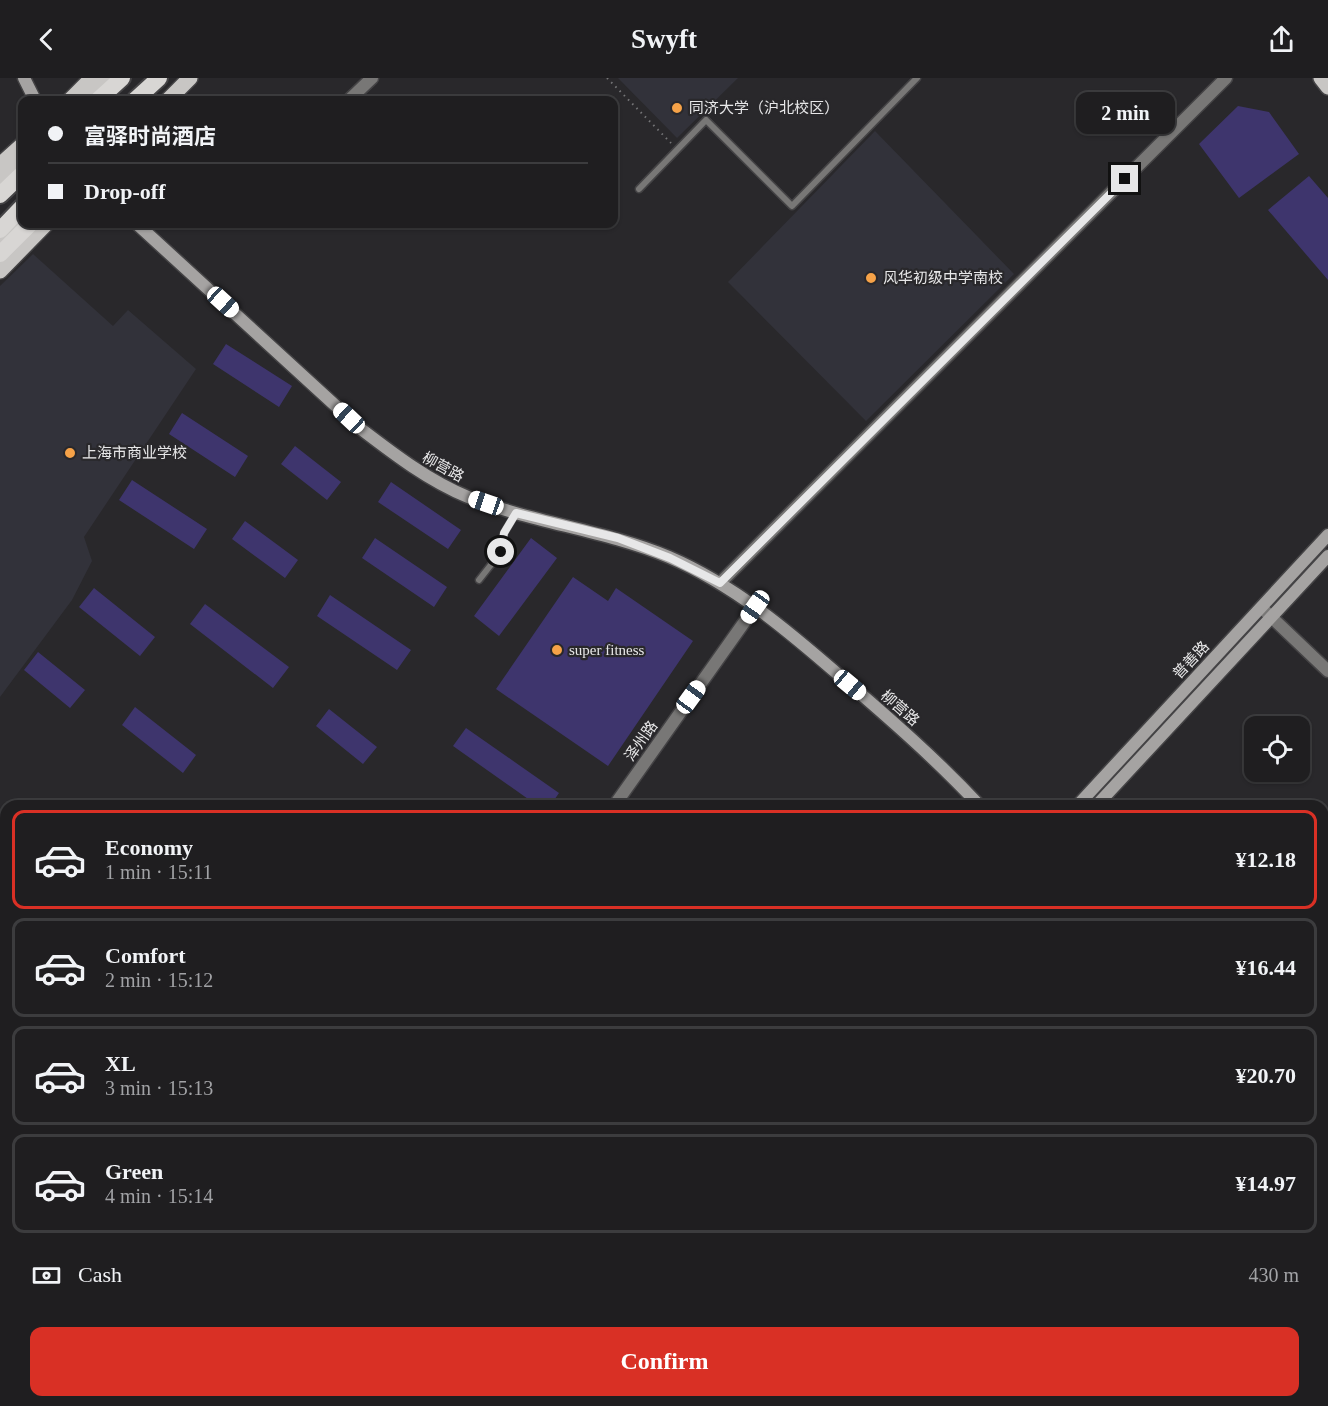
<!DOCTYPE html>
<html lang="en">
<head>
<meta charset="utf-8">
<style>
  body { margin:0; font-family:"Times New Roman","Noto Sans SC",serif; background:#2c2b2d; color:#f1f3f6; height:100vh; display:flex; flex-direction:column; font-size:22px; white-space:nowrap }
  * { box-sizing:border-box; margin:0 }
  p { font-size:20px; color:#a1a2a5 }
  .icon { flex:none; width:33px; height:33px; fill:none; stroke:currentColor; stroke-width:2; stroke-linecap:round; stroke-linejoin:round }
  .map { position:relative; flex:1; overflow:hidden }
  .panel { position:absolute; left:0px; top:722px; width:1329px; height:608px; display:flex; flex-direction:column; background:#1f1e20; border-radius:18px 18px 0 0; box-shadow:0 2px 4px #0004,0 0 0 2px #3c3c3e }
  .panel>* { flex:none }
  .top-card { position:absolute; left:18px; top:18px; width:600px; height:132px; border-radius:12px; box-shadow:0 2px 4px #0004,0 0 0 2px #3c3c3e; display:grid; align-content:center; height:132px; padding:0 30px; background:#1f1e20 }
  .tools { position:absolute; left:1244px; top:638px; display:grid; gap:12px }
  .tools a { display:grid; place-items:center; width:66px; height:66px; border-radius:12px; background:#1f1e20; box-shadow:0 2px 4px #0004,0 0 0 2px #3c3c3e; font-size:30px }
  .end { position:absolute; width:27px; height:27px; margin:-14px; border:8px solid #e7e7e8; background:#111; box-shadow:0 0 0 3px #111 }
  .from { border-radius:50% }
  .bubble { position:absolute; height:42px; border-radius:12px; background:#1f1e20; box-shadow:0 2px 4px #0004,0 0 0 2px #3c3c3e; font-size:20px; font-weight:700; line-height:42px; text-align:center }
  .car { position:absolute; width:18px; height:36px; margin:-18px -9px; border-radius:8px; box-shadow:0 0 4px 2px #0007; background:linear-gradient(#fff 24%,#345 0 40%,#fff 0 76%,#345 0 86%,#fff 0) }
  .top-card b { display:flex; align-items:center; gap:21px; height:57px; font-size:22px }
  .top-card b+b { border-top:2px solid #3c3c3e }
  .top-card i { width:15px; height:15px; background:#f1f3f6 }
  ul { padding:10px 0 0; list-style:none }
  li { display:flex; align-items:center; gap:18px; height:99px; margin:0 12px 9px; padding:0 18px; border:3px solid #3c3c3e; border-radius:12px }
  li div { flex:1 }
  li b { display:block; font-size:22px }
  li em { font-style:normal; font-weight:700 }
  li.active { border-color:#d93025 }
  li>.icon { width:54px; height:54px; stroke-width:1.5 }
  .pay { display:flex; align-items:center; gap:15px; height:66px; padding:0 30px; font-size:22px }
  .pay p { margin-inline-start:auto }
  .action { display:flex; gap:12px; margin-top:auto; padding:12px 30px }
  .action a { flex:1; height:69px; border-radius:12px; background:#d93025; color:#fff; font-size:24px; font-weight:700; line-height:69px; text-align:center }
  header { display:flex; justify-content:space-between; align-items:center; height:78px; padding:0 30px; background:#1f1e20; font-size:27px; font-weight:700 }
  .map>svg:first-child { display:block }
</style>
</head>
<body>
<header><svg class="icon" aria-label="back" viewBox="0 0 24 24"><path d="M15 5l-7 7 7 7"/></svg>Swyft<svg class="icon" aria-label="share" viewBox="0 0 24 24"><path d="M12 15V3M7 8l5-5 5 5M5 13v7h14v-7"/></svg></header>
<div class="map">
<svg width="1328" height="1328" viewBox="0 0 1328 1328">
  <rect width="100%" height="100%" fill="#29282b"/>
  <path fill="#32323a" d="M618,0H738L677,60Z
    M875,53L1014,196L866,343L728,204Z
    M33,176L113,248L128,232L196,291L84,459L92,483L72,522L0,619V208Z
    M74,1323H216L221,1328H76Z
    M778,1323H846L852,1328H775Z"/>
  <path fill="#3e356d" d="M1238,28L1269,34L1299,76L1239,120L1199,66Z
    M1309,98L1328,120V202L1268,132Z
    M226,266L292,308L279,329L213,286Z
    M182,335L248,378L235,399L169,356Z
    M295,368L341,404L327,422L281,386Z
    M132,402L207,451L194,471L119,422Z
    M391,404L461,452L448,471L378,424Z
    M245,443L298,482L285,500L232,461Z
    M375,460L447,509L434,529L362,480Z
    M531,460L557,480L499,558L474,538Z
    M573,499L608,523L616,510L693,563L608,688L496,611Z
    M94,510L155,559L140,578L79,529Z
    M330,517L411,572L397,592L317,538Z
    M205,526L289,589L273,610L190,546Z
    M38,574L85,612L70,630L24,592Z
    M135,629L196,677L183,695L122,647Z
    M329,631L377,669L363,686L316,648Z
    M466,650L559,715L550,728H538L453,668Z"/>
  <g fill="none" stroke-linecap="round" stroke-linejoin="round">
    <defs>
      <path id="service" d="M639,111L706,42L792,128L917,0
        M479,502L501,474L504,455L516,435
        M1323,1281L1328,1275
        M1285,1328L1289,1323"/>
      <path id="minor" d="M349,22L372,0
        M720,505L1226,0
        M1264,532L1328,593
        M614,728L755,529
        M0,863L6,868
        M554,1323L560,1328"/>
      <path id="secondary" d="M24,0L35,22
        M137,146L361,351C395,377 429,403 468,419C533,445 604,452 669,479C734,507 787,552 840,598C889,640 936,681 980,728
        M1077,728L1328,457
        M1096,728L1328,478
        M740,1328L743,1323
        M757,1328L760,1323"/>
      <path id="primary" d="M1321,0L1328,9
        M70,22L92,0
        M86,22L110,0
        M168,22L190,0
        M0,87L22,67
        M0,104L22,83
        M0,164L22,141
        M0,193L46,146"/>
      <path id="trunk" d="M98,22L122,0
        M135,22L159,0
        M0,117L22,96
        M0,152L22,129
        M0,176L30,146"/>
    </defs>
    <use href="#service" stroke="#444345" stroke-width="9"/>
    <use href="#minor" stroke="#444345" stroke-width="15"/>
    <use href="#secondary" stroke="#444345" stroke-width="15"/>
    <use href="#primary" stroke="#444345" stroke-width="18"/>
    <use href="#trunk" stroke="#444345" stroke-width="20"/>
    <path stroke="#767678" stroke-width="2" stroke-dasharray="1.5 4.5" stroke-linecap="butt" d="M607,0L671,65"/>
    <use href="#service" stroke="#787776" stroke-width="6"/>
    <use href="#minor" stroke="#787776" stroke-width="12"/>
    <use href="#secondary" stroke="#a5a3a2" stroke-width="12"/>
    <use href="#primary" stroke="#c8c6c4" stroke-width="15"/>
    <use href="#trunk" stroke="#d8d6d4" stroke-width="16"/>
  </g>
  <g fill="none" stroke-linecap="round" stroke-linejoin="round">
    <path stroke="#e7e7e8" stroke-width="8" d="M501,474L504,455L516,435L618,460L670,480L720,505L1125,101"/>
  </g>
  <g fill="#f6a248" stroke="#29282b" stroke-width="2">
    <circle cx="677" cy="30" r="6"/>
    <circle cx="871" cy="200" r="6"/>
    <circle cx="70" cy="375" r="6"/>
    <circle cx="557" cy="572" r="6"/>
  </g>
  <g text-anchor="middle" stroke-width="4.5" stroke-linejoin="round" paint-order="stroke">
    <g font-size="15" fill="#e7e7e8" stroke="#29282b" text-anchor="start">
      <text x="689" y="35">同济大学（沪北校区）</text>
      <text x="883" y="205">风华初级中学南校</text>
      <text x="82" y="380">上海市商业学校</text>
      <text x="569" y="577">super fitness</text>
    </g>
    <g font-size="15" fill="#e7e7e8" stroke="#29282b">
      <text transform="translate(443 389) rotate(29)" y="5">柳营路</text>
      <text transform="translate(1191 582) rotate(-47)" y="5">普善路</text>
      <text transform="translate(900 630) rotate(41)" y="5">柳营路</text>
      <text transform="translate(641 663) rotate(-55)" y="5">泽州路</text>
    </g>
  </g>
</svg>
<div class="tools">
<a><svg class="icon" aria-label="locate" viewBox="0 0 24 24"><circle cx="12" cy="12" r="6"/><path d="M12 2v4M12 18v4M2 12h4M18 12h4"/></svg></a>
</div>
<i class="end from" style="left:501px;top:474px"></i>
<i class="end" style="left:1125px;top:101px"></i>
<div class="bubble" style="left:1076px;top:14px;width:99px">2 min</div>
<i class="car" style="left:223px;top:224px;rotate:132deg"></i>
<i class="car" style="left:349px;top:340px;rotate:313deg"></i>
<i class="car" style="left:486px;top:425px;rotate:289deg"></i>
<i class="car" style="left:755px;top:529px;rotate:215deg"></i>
<i class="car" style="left:850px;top:607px;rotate:130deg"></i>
<i class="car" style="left:691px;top:619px;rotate:36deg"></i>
<div class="top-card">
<b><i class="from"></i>富驿时尚酒店</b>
<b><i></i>Drop-off</b>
</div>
<section class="panel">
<ul>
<li class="active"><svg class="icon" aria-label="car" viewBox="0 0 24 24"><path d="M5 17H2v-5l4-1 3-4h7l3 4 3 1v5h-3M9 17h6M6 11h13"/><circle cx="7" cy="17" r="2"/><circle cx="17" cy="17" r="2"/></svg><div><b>Economy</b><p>1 min · 15:11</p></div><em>¥12.18</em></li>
<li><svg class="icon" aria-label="car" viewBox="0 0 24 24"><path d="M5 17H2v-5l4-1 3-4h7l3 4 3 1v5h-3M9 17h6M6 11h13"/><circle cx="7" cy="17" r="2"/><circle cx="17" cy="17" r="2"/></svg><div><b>Comfort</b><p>2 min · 15:12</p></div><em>¥16.44</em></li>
<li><svg class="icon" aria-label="car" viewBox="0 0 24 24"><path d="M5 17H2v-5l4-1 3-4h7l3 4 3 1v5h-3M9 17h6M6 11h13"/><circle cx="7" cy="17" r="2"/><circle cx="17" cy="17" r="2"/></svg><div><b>XL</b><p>3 min · 15:13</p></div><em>¥20.70</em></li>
<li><svg class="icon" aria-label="car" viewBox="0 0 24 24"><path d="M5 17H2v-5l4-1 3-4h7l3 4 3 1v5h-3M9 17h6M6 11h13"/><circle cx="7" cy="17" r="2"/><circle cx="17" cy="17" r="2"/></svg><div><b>Green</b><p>4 min · 15:14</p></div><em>¥14.97</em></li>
</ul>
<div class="pay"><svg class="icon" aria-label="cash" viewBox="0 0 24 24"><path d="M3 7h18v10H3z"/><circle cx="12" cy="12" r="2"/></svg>Cash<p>430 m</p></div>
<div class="action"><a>Confirm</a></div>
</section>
</div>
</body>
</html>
